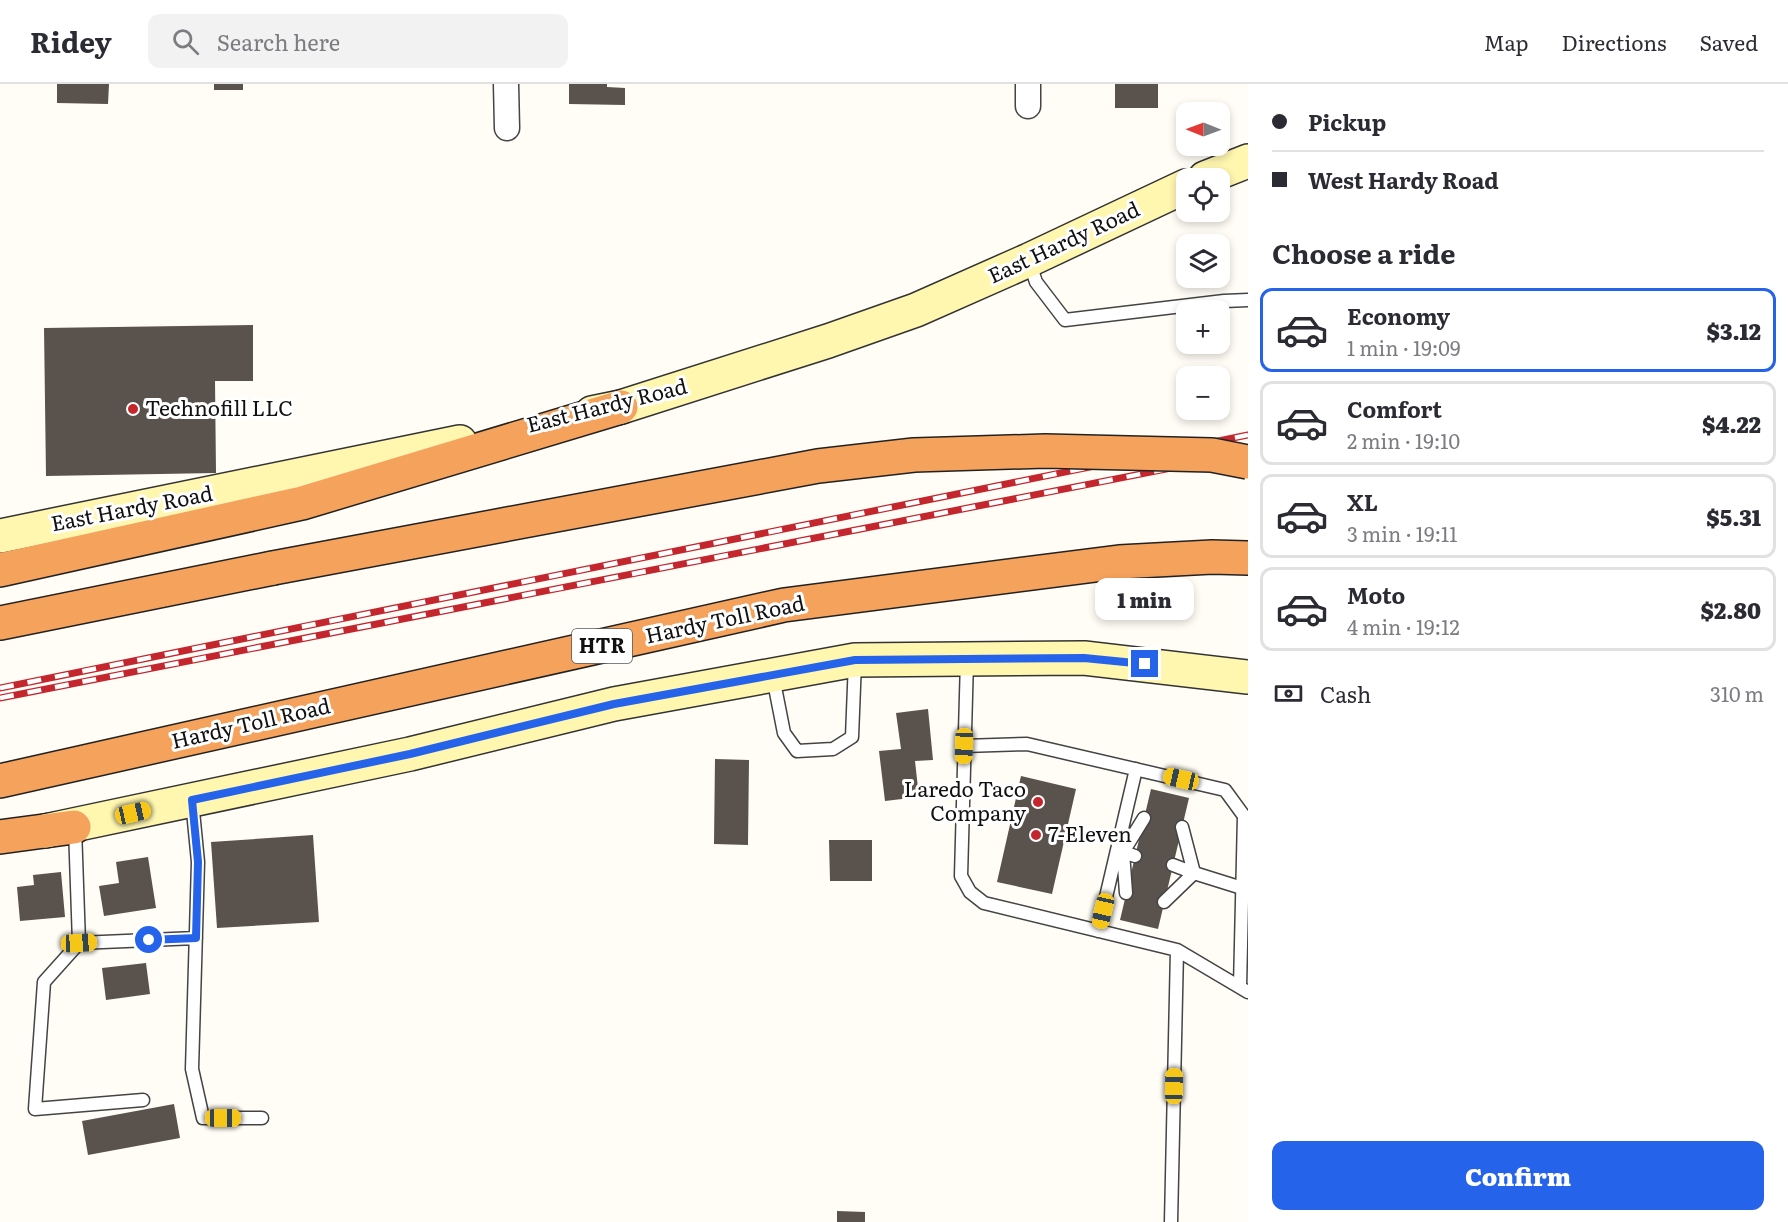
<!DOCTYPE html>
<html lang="en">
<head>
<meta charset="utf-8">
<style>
  body { margin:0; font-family:Literata,serif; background:#f2f2f3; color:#2b2b33; height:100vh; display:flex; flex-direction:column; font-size:22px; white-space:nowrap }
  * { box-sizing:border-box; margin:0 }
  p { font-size:20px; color:#7c7c81 }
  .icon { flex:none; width:33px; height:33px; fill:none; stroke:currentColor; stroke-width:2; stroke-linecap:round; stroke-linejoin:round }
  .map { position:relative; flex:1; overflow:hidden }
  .panel { display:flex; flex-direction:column; background:#fff; width:540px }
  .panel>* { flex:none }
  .banner { display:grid; align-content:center; height:132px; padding:0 24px; background:#fff }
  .needle { width:39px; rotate:271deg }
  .buttons { position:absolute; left:1176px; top:18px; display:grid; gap:12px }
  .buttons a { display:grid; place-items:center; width:54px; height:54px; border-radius:12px; background:#fff; box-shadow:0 3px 9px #0003; font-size:30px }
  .end { position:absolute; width:27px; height:27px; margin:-14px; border:8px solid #2563eb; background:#fff; box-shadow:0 0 0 3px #fff }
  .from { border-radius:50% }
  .bubble { position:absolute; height:42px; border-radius:12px; background:#fff; box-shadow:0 3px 9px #0003; font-size:20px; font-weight:800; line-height:42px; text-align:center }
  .car { position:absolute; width:18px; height:36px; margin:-18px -9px; border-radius:8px; box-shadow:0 0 4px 2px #0007; background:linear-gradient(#f5c518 24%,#345 0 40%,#f5c518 0 76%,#345 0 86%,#f5c518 0) }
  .banner b { display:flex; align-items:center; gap:21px; height:57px; font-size:22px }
  .banner b+b { border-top:2px solid #e1e1e2 }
  .banner i { width:15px; height:15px; background:#2b2b33 }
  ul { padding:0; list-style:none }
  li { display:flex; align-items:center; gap:18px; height:84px; margin:0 12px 9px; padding:0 12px; border:3px solid #e1e1e2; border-radius:12px }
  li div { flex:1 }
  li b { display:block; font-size:22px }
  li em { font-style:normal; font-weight:800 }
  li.on { border-color:#2563eb }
  li>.icon { width:54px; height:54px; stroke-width:1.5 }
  h2 { padding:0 24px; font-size:27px; line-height:72px }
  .pay { display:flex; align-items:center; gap:15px; height:66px; padding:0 24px; font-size:22px }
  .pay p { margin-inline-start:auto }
  .cta { display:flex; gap:12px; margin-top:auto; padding:12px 24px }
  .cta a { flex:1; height:69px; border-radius:12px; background:#2563eb; color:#fff; font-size:24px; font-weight:800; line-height:69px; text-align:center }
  header { display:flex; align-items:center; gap:36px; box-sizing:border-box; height:84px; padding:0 30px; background:#fff; border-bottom:2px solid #e1e1e2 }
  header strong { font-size:28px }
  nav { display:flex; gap:33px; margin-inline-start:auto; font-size:21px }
  .search { width:420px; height:54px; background:#f2f2f3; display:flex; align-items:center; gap:15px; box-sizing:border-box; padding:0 21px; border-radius:12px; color:#7c7c81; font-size:22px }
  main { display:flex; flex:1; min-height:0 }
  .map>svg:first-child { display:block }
</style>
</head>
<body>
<header>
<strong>Ridey</strong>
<div class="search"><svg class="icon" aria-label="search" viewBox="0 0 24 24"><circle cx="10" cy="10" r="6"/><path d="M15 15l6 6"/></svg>Search here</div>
<nav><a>Map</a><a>Directions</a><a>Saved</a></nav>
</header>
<main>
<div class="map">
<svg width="1248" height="1138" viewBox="0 0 1248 1138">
  <rect width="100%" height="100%" fill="#fffdf5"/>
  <path fill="#5a524d" d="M57,0H109L108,20L57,19Z
    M214,0H243V6H214Z
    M569,0H607V3L625,4V21L569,20Z
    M1115,0H1158V24H1115Z
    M253,241V297H215L216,389L46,392L44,244Z
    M928,625L933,676L915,677L919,713L885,717L879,667L901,665L896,629Z
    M715,675L749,676L748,761L714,760Z
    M1021,692L1076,705L1052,810L997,798Z
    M1151,705L1189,714L1158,845L1120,836Z
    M313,751L319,838L217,844L211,758Z
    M829,756H872V797H830Z
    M148,773L156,824L104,832L99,802L119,799L116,778Z
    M61,788L65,833L20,837L17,803L34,801L33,791Z
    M146,879L150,910L106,916L102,884Z
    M174,1020L180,1054L88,1071L82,1037Z
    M837,1127L865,1128V1138H837Z"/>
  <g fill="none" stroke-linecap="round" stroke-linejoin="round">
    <defs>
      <path id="lane" d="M1029,177L1036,198L1065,236L1224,217L1248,216
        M967,576L961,792L970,808L984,819L1177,866L1248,908
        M773,593L784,649L797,667L833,665L852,653L855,577
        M964,662L1027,660L1225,706L1244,732L1240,903
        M192,717L198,778L192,985L203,1034H262
        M75,744L79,859L44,898L35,1025L143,1016
        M1118,767L1123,768L1126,809
        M1135,772L1123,768L1144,734
        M1173,781L1194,789L1182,743
        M1164,818L1194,789L1242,804
        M1098,847L1136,685
        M79,859L196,854
        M1171,1138L1177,866"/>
      <path id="street" d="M506,0L507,44
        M1028,0V22"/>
      <path id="secondary" d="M1205,94L1248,77
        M592,329L621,323L828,257L916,226L1029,176L1186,102
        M0,452L460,358
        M45,747L410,670L614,620L855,576L1084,574L1248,593"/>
      <path id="highway" d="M0,486L302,419L621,323
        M0,539L273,484
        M0,697L784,521L1119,478L1212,473L1248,474
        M0,753L74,743"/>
    </defs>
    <use href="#lane" stroke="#444" stroke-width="15"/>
    <use href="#street" stroke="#444" stroke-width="27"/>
    <use href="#secondary" stroke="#333" stroke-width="36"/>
    <use href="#highway" stroke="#222" stroke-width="36"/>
    <use href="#lane" stroke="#fff" stroke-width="12"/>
    <use href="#street" stroke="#fff" stroke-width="24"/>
    <use href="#secondary" stroke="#fff6b0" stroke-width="33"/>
    <use href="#highway" stroke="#f5a25d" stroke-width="33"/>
    <defs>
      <path id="rail" d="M0,604L1248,351
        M0,614L1248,369"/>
    </defs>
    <use href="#rail" stroke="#c4262e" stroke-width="7"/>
    <use href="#rail" stroke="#fff" stroke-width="4.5" stroke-dasharray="14" stroke-linecap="butt"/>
    <defs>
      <path id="highway-bridge" d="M273,484L818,382L914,371L1045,367L1212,371L1248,378"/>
    </defs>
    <use href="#highway-bridge" stroke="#222" stroke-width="36" stroke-linecap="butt"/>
    <use href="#highway-bridge" stroke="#f5a25d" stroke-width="33"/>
  </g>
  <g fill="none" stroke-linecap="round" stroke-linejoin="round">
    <path stroke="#2563eb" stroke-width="8" d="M149,856L196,854L198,778L192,716L410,670L614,620L855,576L1084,574L1145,580"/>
  </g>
  <g fill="#c4262e" stroke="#fff" stroke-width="2">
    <circle cx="133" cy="325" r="6"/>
    <circle cx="1038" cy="718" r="6"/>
    <circle cx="1036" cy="751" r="6"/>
  </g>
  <g text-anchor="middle" stroke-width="6" stroke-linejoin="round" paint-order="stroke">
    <rect fill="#fff" stroke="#585858" stroke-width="1.5" x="572" y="545" width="60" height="34" rx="4.5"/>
    <g font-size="20" font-weight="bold" fill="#111">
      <text x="602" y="569">HTR</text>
    </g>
    <g font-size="21" fill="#111" stroke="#fff">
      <text transform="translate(1064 159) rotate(-25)" y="7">East Hardy Road</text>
      <text transform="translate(607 322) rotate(-14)" y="7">East Hardy Road</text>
      <text transform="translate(132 425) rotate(-11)" y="7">East Hardy Road</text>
      <text transform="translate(725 536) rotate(-12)" y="7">Hardy Toll Road</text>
      <text transform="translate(251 640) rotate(-13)" y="7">Hardy Toll Road</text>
    </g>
    <g font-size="21" fill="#111" stroke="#fff" text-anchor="start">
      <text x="145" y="332">Technofill LLC</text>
      <text x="1026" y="713" text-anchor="end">Laredo Taco<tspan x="1026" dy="24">Company</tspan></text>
      <text x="1048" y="758">7-Eleven</text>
    </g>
  </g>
</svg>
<div class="buttons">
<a><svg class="needle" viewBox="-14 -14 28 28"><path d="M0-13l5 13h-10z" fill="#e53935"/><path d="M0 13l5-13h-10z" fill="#7c7c81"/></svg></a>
<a><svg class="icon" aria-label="locate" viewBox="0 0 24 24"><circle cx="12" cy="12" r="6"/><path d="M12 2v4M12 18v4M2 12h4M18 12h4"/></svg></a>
<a><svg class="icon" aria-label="layers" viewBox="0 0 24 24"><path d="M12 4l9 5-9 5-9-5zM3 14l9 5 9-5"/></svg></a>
<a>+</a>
<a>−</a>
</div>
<i class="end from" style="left:149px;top:856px"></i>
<i class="end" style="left:1145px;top:580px"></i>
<div class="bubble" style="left:1095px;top:494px;width:99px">1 min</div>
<i class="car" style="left:964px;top:662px;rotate:182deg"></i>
<i class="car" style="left:1181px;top:695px;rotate:283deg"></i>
<i class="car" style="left:133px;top:729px;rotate:77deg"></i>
<i class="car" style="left:1103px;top:827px;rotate:193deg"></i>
<i class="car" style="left:79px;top:859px;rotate:87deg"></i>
<i class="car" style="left:1174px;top:1002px;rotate:1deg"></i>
<i class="car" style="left:223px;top:1034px;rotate:90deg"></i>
</div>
<section class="panel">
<div class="banner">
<b><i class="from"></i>Pickup</b>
<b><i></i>West Hardy Road</b>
</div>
<h2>Choose a ride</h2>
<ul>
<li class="on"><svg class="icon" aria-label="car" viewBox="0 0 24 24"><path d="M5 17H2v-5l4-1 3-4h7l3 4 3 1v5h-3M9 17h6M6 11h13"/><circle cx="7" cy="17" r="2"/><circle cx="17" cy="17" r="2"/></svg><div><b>Economy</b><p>1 min · 19:09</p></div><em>$3.12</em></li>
<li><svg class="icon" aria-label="car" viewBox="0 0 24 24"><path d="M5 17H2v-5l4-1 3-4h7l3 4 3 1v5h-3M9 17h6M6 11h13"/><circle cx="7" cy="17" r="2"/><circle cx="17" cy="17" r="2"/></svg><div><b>Comfort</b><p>2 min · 19:10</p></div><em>$4.22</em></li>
<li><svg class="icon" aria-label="car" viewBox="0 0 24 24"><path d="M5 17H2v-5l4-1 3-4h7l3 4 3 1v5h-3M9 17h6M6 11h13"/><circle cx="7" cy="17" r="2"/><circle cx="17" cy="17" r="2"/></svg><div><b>XL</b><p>3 min · 19:11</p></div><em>$5.31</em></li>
<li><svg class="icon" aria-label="car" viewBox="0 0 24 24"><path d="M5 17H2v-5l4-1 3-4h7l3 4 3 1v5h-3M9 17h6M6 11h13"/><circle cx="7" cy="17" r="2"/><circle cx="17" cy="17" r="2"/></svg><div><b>Moto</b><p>4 min · 19:12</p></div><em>$2.80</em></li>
</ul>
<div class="pay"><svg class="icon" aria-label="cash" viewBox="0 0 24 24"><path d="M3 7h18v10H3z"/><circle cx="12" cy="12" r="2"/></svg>Cash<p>310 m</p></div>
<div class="cta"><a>Confirm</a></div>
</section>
</main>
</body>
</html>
